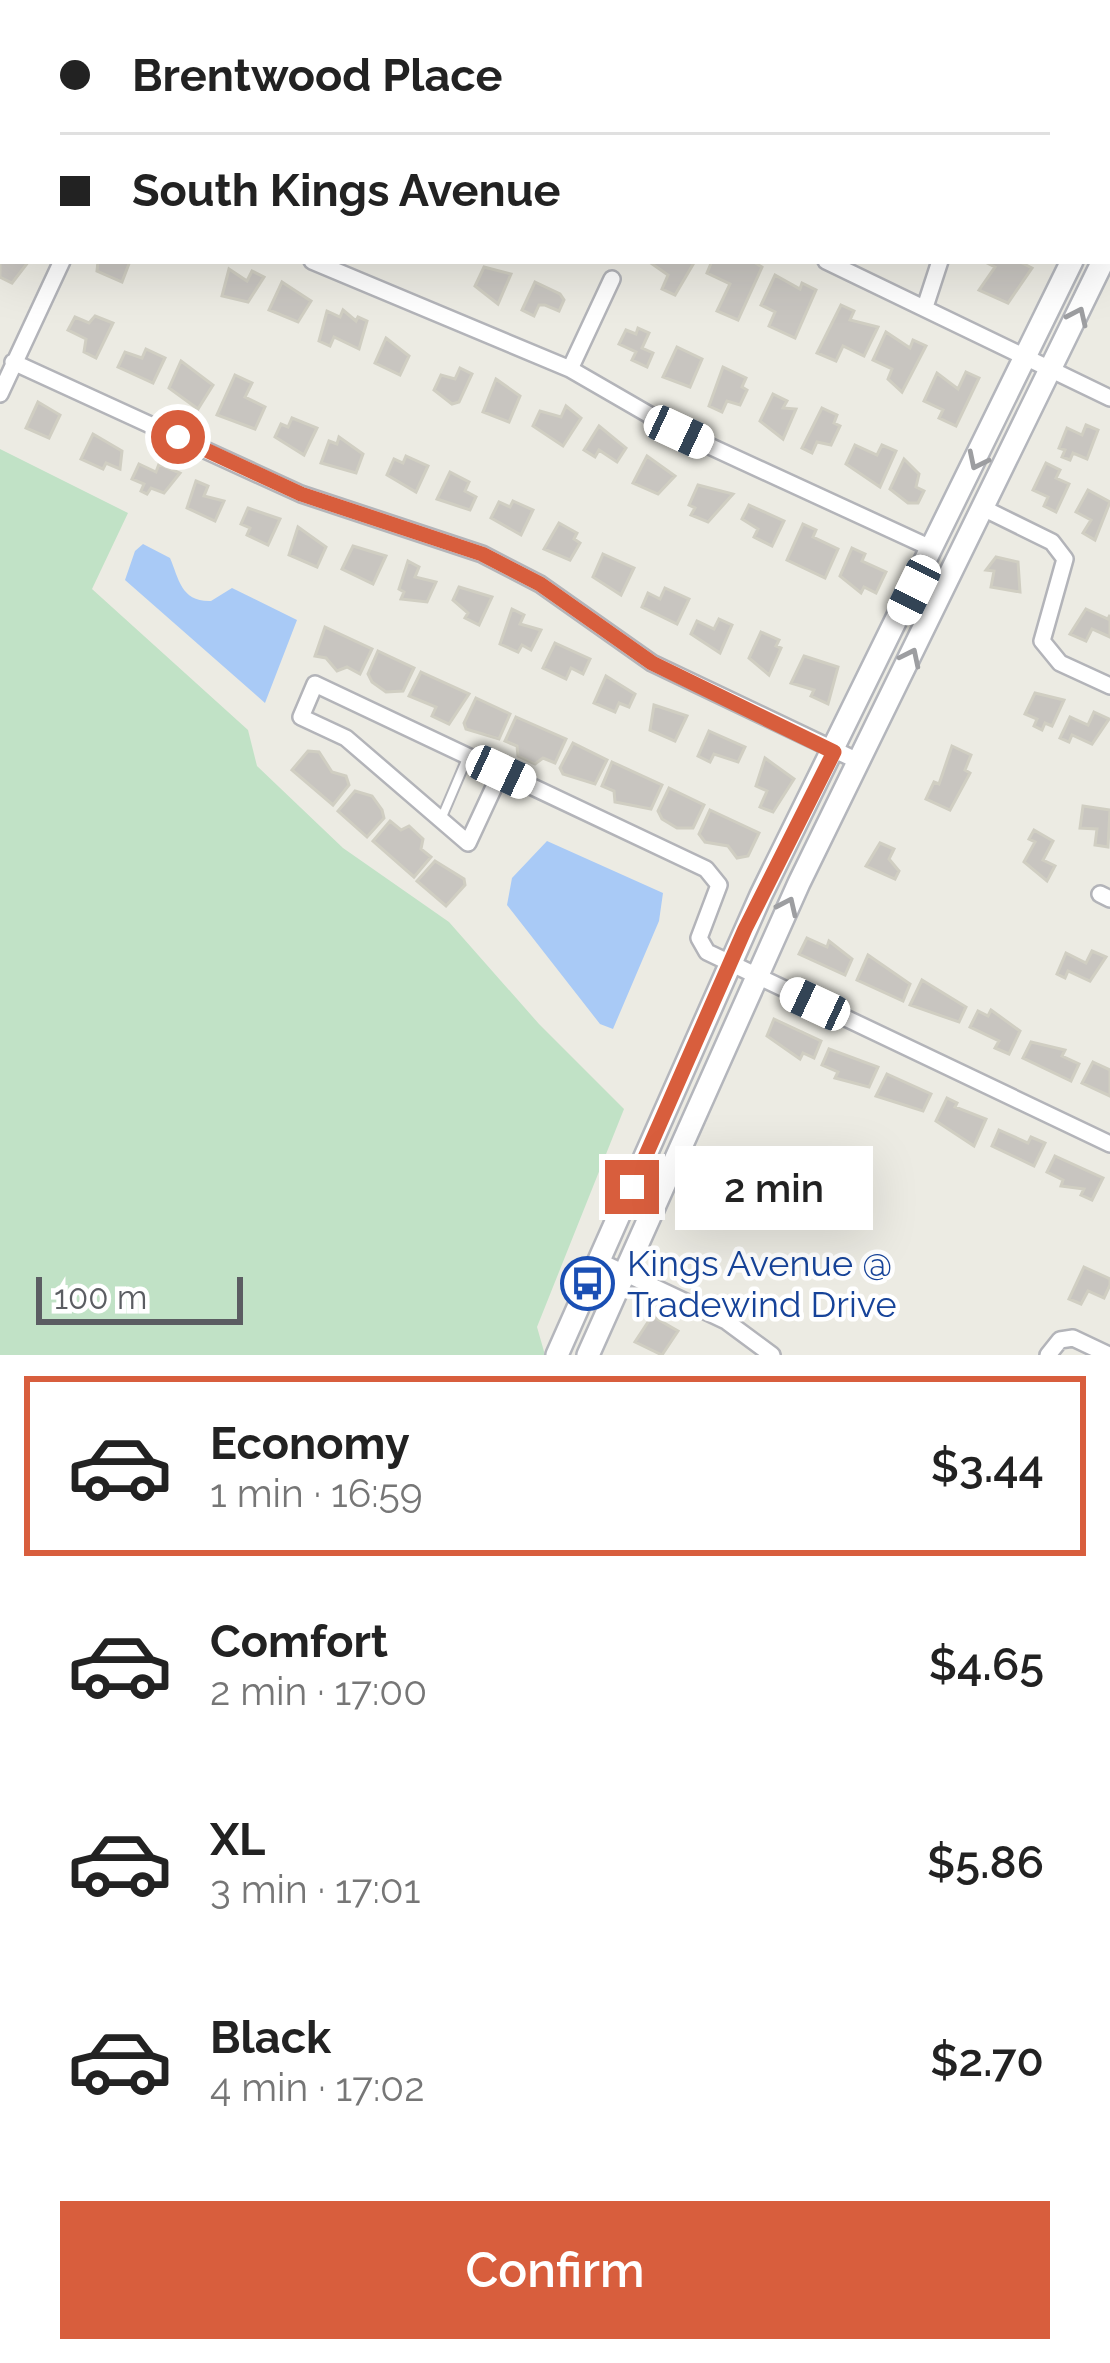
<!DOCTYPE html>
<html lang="en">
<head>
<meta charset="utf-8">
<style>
  body { margin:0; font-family:Raleway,sans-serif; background:#f2f2f2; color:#222; height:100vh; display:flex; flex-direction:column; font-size:45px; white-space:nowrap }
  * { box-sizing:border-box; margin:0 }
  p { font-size:39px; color:#767676 }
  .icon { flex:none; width:66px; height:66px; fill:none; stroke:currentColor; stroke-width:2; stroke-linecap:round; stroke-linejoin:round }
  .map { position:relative; height:1355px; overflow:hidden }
  .drawer { display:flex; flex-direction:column; background:#fff; flex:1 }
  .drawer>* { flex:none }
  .top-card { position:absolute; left:0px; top:0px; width:1110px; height:264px; box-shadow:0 12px 48px #0002; display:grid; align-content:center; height:264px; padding:0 60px; background:#fff }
  .scale { position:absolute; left:36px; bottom:30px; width:207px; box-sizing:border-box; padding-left:12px; border:6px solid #5b5d62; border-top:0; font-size:33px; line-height:42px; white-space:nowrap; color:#5b5d62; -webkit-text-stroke:9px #fff; paint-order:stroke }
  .end { position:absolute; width:54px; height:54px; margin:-27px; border:15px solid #d85e3d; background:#fff; box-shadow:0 0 0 6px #fff }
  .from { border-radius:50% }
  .bubble { position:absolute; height:84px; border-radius:0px; background:#fff; box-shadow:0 12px 48px #0002; font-size:39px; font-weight:600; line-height:84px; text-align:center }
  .car { position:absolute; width:36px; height:72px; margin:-36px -18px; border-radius:15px; box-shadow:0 0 9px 3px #0007; background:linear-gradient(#fff 24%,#345 0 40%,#fff 0 76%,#345 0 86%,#fff 0) }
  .top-card b { display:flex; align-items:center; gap:42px; height:114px; font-size:45px }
  .top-card b+b { border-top:3px solid #e0e0e0 }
  .top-card i { width:30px; height:30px; background:#222 }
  ul { padding:21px 0 0; list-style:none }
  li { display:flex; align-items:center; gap:36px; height:180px; margin:0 24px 18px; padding:0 36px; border:6px solid transparent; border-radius:0px }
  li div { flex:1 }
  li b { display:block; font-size:45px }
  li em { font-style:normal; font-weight:600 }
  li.selected { border-color:#d85e3d }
  li>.icon { width:108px; height:108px; stroke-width:1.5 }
  .primary-button { display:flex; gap:24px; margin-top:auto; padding:24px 60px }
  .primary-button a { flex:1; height:138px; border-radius:0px; background:#d85e3d; color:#fff; font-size:48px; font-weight:600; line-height:138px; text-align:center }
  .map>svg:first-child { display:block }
</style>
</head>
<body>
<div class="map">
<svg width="1110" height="1355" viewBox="0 0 1110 1355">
  <rect width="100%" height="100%" fill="#ecebe3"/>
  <path fill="#c1e2c6" d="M0,449L128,513L92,589L248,730L257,766L343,848L449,922L539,1024L624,1109L537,1327L545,1355H0Z"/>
  <path fill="#a9caf6" d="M143,544L170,558C179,579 181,602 211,601L232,588L297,620L265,703L125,580L135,551Z
    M547,841L663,893L659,921L613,1029L600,1024L507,905L512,878Z"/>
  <path fill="#c8c5c0" stroke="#d0cec2" stroke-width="3" d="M0,246L3,261H29L12,283L0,277Z
    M98,261H130L122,282L97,271Z
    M648,261H695L675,295L662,289L668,275Z
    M712,261H752L762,267L738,320L717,311L730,284L707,273Z
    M983,261H1018L1032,268L1008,303L979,290L995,267Z
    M484,267L511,274L498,304L475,286Z
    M229,269L247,281L252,271L264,277L248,302L222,296Z
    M775,275L800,289L802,283L816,290L795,338L769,326L775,312L761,305Z
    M282,282L311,301L298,322L269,310Z
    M535,282L560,294L564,300L559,311L545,305H539L534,316L522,310Z
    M841,305L854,311L850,320L878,327L864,356L843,346L836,361L817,353Z
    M343,310L356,321L358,317L367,321L359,349L334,337L330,346L319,341L327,311L340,317Z
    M95,316L113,323L96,358L84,352L86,339L68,330L75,317L89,323Z
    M638,328L649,333L642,348L653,353L647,367L632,360L636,352L619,344L626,330L636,334Z
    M886,332L910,348L913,340L926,346L902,392L888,379L892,369L873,360Z
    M386,338L409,356L400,375L375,363Z
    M677,347L702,359L690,387L663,377Z
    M146,349L165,358L153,383L118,367L125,352L142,358Z
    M181,361L213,385L198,409L169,388Z
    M723,367L746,378L742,387L747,390L740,405L727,401L722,412L709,406Z
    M460,368L472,374L459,402L452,404L434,390L441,375L455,379Z
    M966,372L979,378L956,426L939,418L943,410L924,401L937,373L958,389Z
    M235,375L252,383L245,397L265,407L255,429L217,415Z
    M496,379L520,396L509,422L483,412Z
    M773,394L787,401L783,408L796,409L783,439L760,421Z
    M38,402L60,415L49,438L26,428Z
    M566,406L581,418L563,446L533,426L540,411L561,417Z
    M822,408L837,415L834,423L840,426L831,445L817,442L812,453L802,448Z
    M292,418L317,428L304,455L275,437L281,424L288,427Z
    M1086,425L1098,430L1087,459L1073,453L1070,460L1062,457L1065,450L1059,448L1067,428L1082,435Z
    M599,426L626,448L617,462L599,450L595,457L584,450Z
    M93,434L122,451L120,469L106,463L103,469L81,459Z
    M339,437L363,454L356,473L321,463L329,441L337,444Z
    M855,445L877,455L882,445L896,451L880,487L846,464Z
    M406,456L428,466L416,492L387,475L394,459L403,463Z
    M647,456L675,476L658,494L633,483Z
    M904,459L919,474L916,487L924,491L918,503H908L890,489Z
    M1046,463L1060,470L1056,478L1069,484L1056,512L1044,506L1048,497L1033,490Z
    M139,464L156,472L159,464L180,473L164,493L151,488L147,494L141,491L144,484L132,479Z
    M450,472L469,482L465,491L476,497L470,510L437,499Z
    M196,481L208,486L204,496L224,501L215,521L187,508Z
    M698,485L733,494L708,522L691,515L695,508L689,505Z
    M1088,490L1110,502L1095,540L1083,533L1091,520L1076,512Z
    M513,501L533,510L521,535L491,518L499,502L510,507Z
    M749,505L784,521L772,546L754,537L758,529L742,519Z
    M248,508L280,519L268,545L247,535L250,528L241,524Z
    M559,523L577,533L574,539L580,543L570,560L544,549Z
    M803,524L816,530L813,537L838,549L825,578L787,560Z
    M298,527L326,547L317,567L289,555Z
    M353,546L386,556L373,584L342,569Z
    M852,548L865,554L862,561L886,572L876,593L864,587L861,593L840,576Z
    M603,554L634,568L621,595L593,577Z
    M996,557L1018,562L1020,592L991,587L994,571L986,570Z
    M408,561L419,567L415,577L436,582L427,602L401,599L404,592L399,589Z
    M459,587L492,597L479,625L465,618L468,613L453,600Z
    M665,588L689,599L677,624L642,607L648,593L660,599Z
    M512,609L524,615L520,624L541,630L531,650L522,645L518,652L500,644Z
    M1086,609L1108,619L1110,615V637L1092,629L1086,641L1070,634Z
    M719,619L732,625L720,653L691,634L697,621L714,629Z
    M325,627L372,649L360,674L347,667L337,671L326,658L315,656Z
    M761,632L779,640L776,646L781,648L769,675L749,658Z
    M555,643L590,659L583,674L571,668L566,679L543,668Z
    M378,651L414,668L403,691L386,692L372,682L368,674Z
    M804,656L838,667L828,704L811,696L814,690L791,683Z
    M421,672L469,694L449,724L432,716L436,707L409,696Z
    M606,676L635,694L629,707L619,703L615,712L594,703Z
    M1035,693L1064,700L1052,726L1045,723L1042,730L1034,726L1037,719L1025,714Z
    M476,698L510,714L499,739L466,729L464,723Z
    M654,705L687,716L675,741L650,730Z
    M1094,712L1109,719L1092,744L1072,735L1069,742L1060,738L1070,717L1088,725Z
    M516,717L566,739L555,763L543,758L535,764L518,756L517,746L505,741Z
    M709,731L745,747L738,762L714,754L710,762L698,756Z
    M573,743L607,760L595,784L563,774L560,768Z
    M952,746L971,755L965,770L970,773L950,810L926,799L934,782L939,784Z
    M308,751L319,752L332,772L346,776L349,785L333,805L292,770Z
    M765,758L794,779L773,812L760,807L767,791L756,786Z
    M612,762L662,785L651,809L615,802L614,791L602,786Z
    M669,788L704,805L693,828H677L662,819L658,811Z
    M355,791L372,796L382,810L384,818L367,837L338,811Z
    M1083,806L1110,810L1108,847L1095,845L1097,829L1080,828Z
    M710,810L759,833L748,856L737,858L728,846L705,842L699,834Z
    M390,821L401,830L409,826L423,839L421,849L431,857L414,877L373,841Z
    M1034,830L1053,841L1043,860L1055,866L1047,881L1024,862L1035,842L1029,839Z
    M880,843L894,849L889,859L899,871L895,879L866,866Z
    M435,861L464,879L465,885L446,906L417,881Z
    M807,938L827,947L829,941L852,959L845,975L799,954Z
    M1092,951L1106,957L1090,981L1068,971L1065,978L1057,974L1066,953L1086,963Z
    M868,955L910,984L903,1001L857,980Z
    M922,980L966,1007L959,1022L910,1005Z
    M991,1010L1020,1031L1009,1054L995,1048L999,1041L970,1027L978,1011L988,1016Z
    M774,1019L821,1041L814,1058L803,1053L800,1059L767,1036Z
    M1031,1042L1065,1050L1062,1056L1079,1064L1071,1081L1023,1058Z
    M829,1049L878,1067L869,1087L835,1078L838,1072L822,1065Z
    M1093,1062L1110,1070V1096L1082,1083Z
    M887,1074L931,1094L923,1111L876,1096Z
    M947,1098L957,1103L955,1107L986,1119L974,1146L936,1121Z
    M999,1130L1028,1143L1031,1137L1045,1143L1034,1166L992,1146Z
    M1055,1156L1103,1178L1092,1200L1081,1195L1084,1189L1061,1186L1063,1180L1047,1172Z
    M1084,1267L1110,1279V1285L1104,1298L1088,1291L1081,1304L1069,1299Z
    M652,1316L678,1331L662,1355L635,1342Z"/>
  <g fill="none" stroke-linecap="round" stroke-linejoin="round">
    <defs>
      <path id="service" d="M442,817L468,756"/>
      <path id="minor" d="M739,0L745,3
        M389,3L390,0
        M669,3L670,0
        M312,261L570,369L679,432L933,549
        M826,261L1110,398
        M925,307L940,261
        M13,362L301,494L482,554L540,584L652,663L860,762
        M570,369L612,279
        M0,394L62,261
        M985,509L1052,542L1065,559L1042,641L1060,663L1110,686
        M501,772L468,843L346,738L301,717L315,684L706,869L719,885L699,938L707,952L1110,1144
        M1100,894L1110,899
        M599,1261L726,1321L772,1355
        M1048,1355L1060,1340L1073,1338L1109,1355"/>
      <path id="secondary" d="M1107,187L1110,180
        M557,1355L761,895L1072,261
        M588,1355L799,883L1103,261"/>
    </defs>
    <use href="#service" stroke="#b3b4b9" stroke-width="12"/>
    <use href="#minor" stroke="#b3b4b9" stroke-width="20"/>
    <use href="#secondary" stroke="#b4b6bc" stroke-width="26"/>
    <use href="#service" stroke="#fff" stroke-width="8"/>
    <use href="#minor" stroke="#fff" stroke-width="15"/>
    <use href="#secondary" stroke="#fff" stroke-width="21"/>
  </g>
  <defs><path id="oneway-chevron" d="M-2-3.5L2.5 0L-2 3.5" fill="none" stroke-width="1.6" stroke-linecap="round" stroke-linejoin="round" transform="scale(3)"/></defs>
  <g stroke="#9d9ea1">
    <use href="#oneway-chevron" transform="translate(1078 316) rotate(-65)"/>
    <use href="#oneway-chevron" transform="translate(977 461) rotate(116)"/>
    <use href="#oneway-chevron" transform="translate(911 657) rotate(-64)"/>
    <use href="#oneway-chevron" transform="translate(788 906) rotate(-65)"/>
  </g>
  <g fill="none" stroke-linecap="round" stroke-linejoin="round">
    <path stroke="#d85e3d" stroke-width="15" d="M178,437L301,494L482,554L540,584L652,663L834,752L745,929L632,1187"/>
  </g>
  <defs>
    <symbol id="bus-ring" viewBox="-11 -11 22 22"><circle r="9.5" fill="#fff" stroke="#1a4fb4" stroke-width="1.5"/><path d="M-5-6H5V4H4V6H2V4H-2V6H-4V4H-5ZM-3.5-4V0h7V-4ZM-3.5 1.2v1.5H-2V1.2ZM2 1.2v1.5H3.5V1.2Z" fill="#1a4fb4"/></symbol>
  </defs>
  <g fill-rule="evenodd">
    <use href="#bus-ring" x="558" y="1254" width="59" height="59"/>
  </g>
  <g text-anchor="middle" stroke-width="9" stroke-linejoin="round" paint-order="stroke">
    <g font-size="36" fill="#164399" stroke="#fff" text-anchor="start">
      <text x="627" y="1276">Kings Avenue @<tspan x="627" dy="41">Tradewind Drive</tspan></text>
    </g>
  </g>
</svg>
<div class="scale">100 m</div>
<i class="end from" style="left:178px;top:437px"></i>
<i class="end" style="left:632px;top:1187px"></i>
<div class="bubble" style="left:675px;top:1146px;width:198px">2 min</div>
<i class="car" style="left:679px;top:432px;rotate:115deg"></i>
<i class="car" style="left:914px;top:590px;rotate:206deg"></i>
<i class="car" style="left:501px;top:772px;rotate:115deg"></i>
<i class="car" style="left:815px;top:1004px;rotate:295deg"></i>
<div class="top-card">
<b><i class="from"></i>Brentwood Place</b>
<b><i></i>South Kings Avenue</b>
</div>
</div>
<section class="drawer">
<ul>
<li class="selected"><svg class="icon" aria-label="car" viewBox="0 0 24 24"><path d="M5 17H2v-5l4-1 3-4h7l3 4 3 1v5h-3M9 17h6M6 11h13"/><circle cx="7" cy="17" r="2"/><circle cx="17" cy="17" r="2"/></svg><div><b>Economy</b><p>1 min · 16:59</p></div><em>$3.44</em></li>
<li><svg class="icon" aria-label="car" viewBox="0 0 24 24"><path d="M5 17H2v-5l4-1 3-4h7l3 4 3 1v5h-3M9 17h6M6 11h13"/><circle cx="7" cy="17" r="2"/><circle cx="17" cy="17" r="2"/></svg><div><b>Comfort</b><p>2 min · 17:00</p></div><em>$4.65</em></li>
<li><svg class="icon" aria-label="car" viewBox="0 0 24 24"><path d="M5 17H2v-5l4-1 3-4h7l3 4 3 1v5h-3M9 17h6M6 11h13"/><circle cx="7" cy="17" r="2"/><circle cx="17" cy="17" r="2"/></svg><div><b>XL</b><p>3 min · 17:01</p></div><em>$5.86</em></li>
<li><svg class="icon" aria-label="car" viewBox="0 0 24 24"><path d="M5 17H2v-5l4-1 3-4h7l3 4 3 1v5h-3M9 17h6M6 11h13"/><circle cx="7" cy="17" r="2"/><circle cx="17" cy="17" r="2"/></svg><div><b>Black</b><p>4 min · 17:02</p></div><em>$2.70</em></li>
</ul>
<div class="primary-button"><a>Confirm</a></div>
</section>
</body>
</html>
